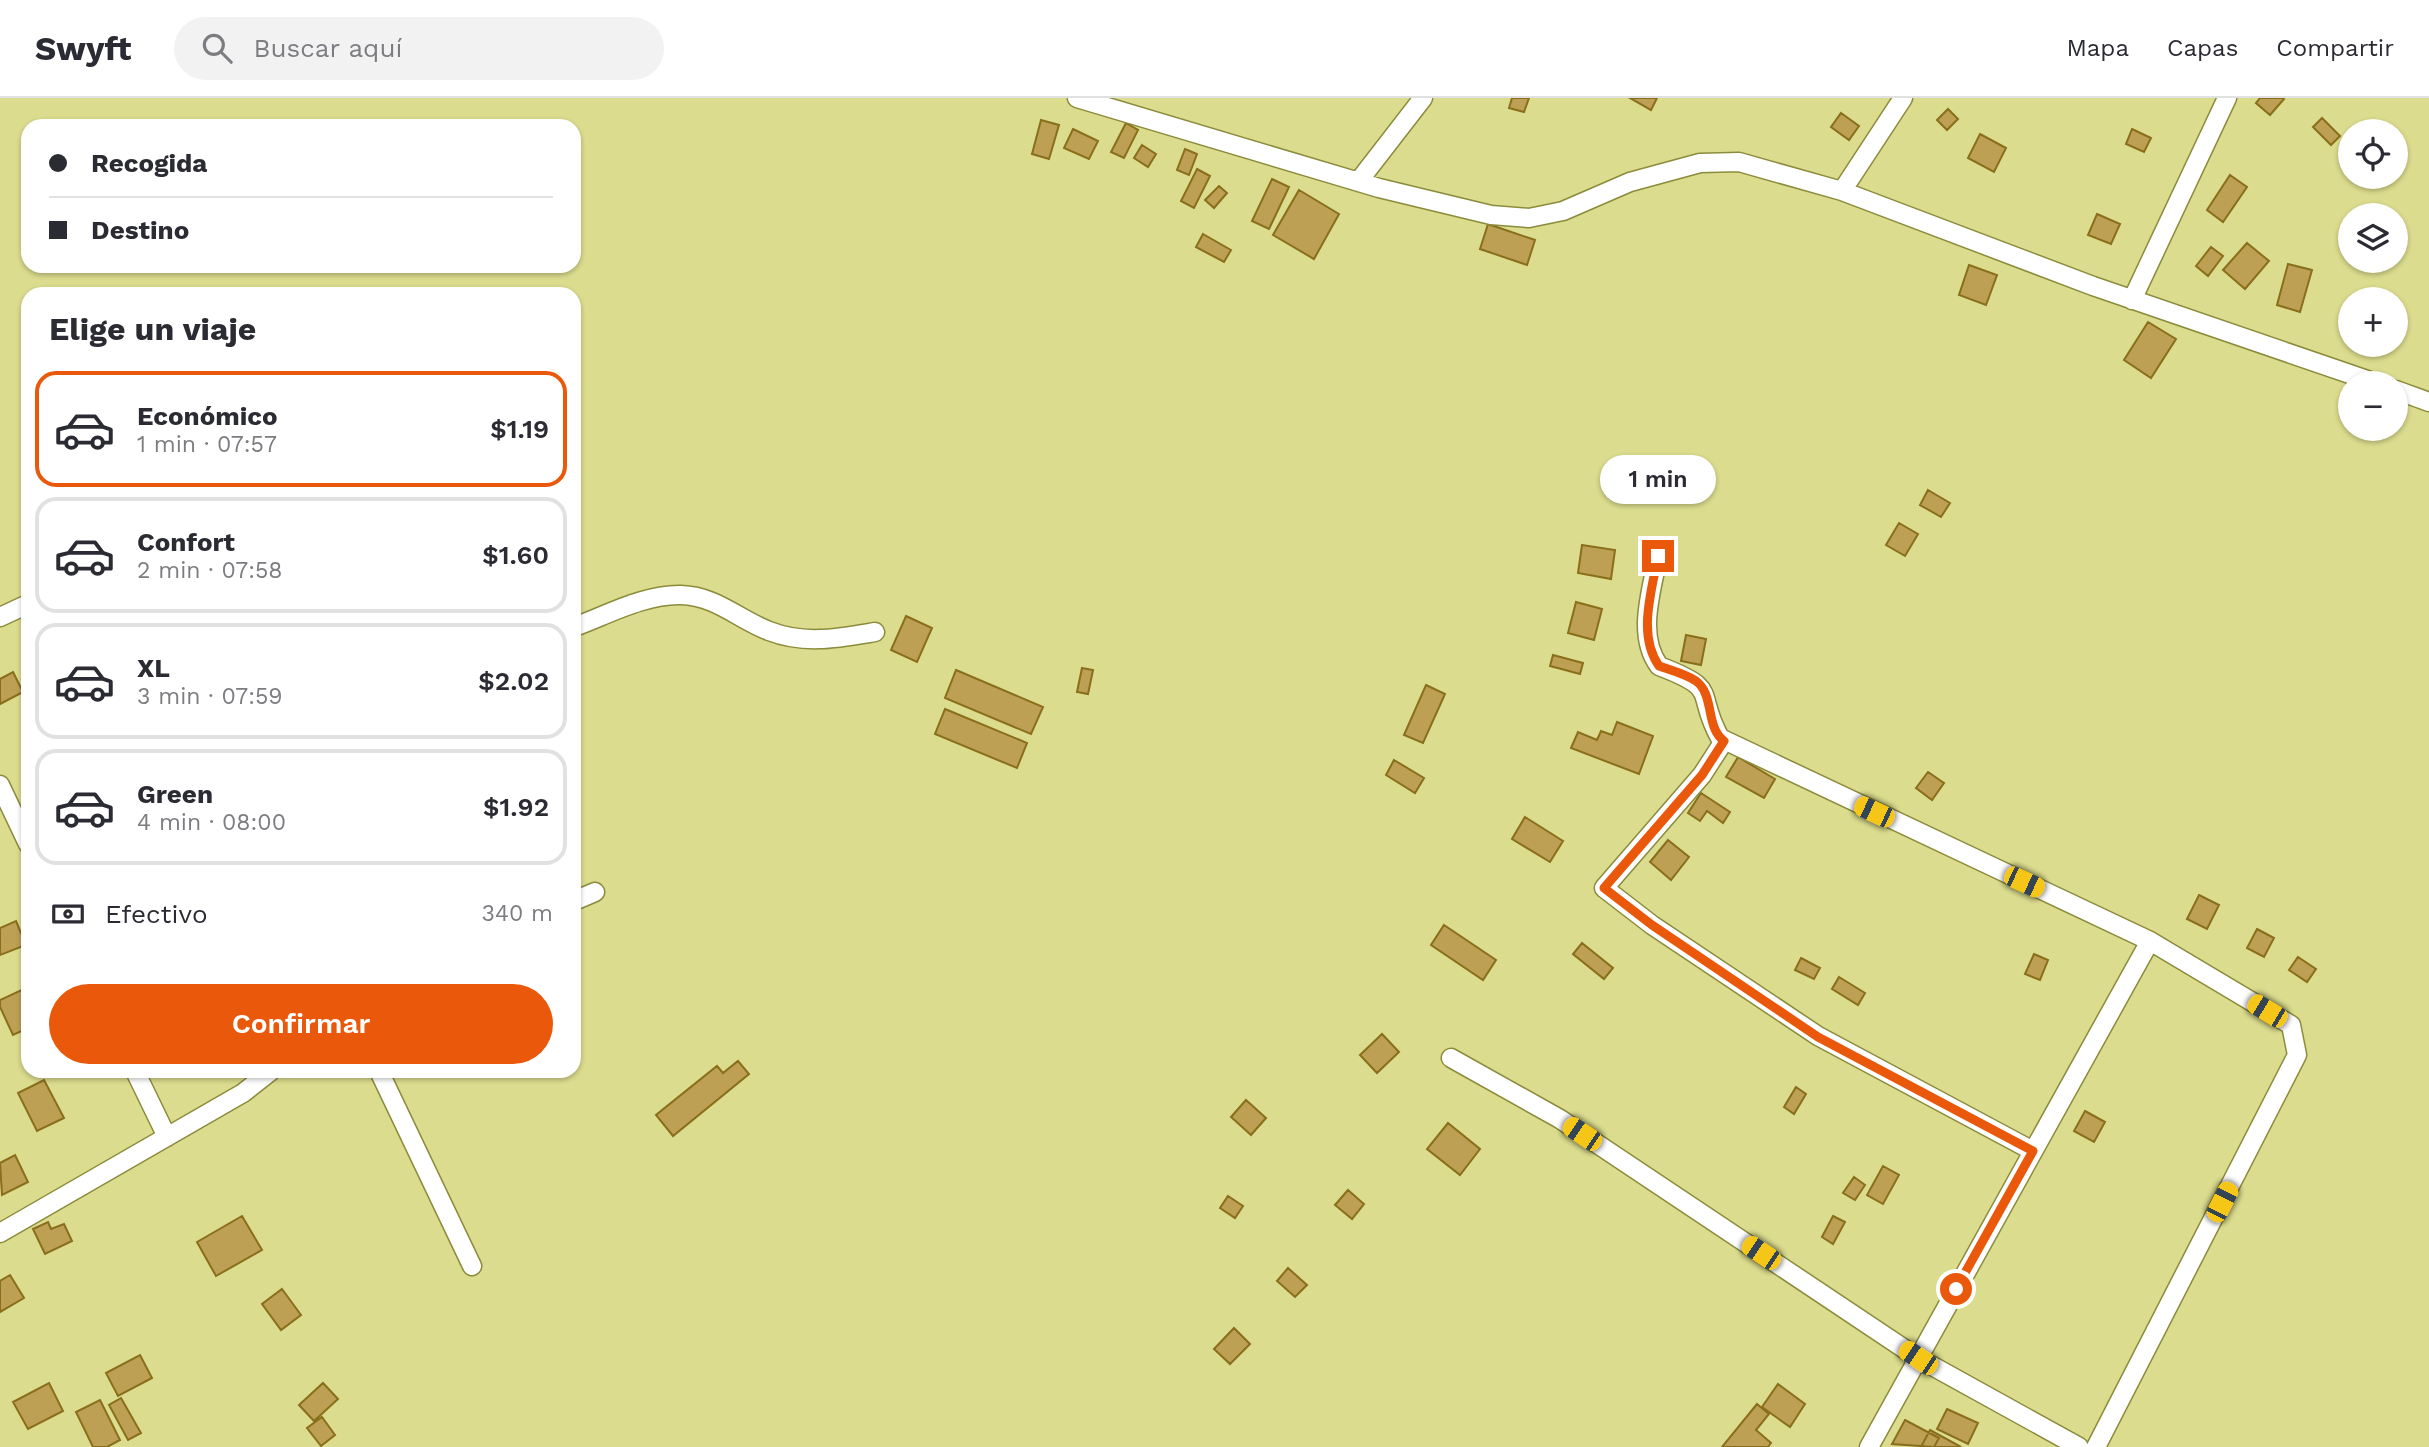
<!DOCTYPE html>
<html lang="es">
<head>
<meta charset="utf-8">
<style>
  body { margin:0; font-family:"Work Sans",sans-serif; background:#f2f2f3; color:#2b2b33; height:100vh; display:flex; flex-direction:column; font-size:26px; white-space:nowrap }
  * { box-sizing:border-box; margin:0 }
  p { font-size:23px; color:#7c7c81 }
  .icon { flex:none; width:38px; height:38px; fill:none; stroke:currentColor; stroke-width:2; stroke-linecap:round; stroke-linejoin:round }
  .map { position:relative; flex:1; overflow:hidden }
  .panel { position:absolute; left:21px; top:189px; width:560px; height:791px; display:flex; flex-direction:column; background:#fff; border-radius:21px; box-shadow:0 2px 5px #0004 }
  .panel>* { flex:none }
  .guide { position:absolute; left:21px; top:21px; width:560px; height:154px; border-radius:21px; box-shadow:0 2px 5px #0004; display:grid; align-content:center; height:154px; padding:0 28px; background:#fff }
  .fabs { position:absolute; left:2338px; top:21px; display:grid; gap:14px }
  .fabs a { display:grid; place-items:center; width:70px; height:70px; border-radius:50%; background:#fff; box-shadow:0 2px 5px #0004; font-size:35px }
  .end { position:absolute; width:32px; height:32px; margin:-16px; border:9px solid #ea580c; background:#fff; box-shadow:0 0 0 4px #fff }
  .from { border-radius:50% }
  .bubble { position:absolute; height:49px; border-radius:24px; background:#fff; box-shadow:0 2px 5px #0004; font-size:23px; font-weight:600; line-height:49px; text-align:center }
  .car { position:absolute; width:21px; height:42px; margin:-21px -10px; border-radius:9px; box-shadow:0 0 5px 2px #0007; background:linear-gradient(#f5c518 24%,#345 0 40%,#f5c518 0 76%,#345 0 86%,#f5c518 0) }
  .guide b { display:flex; align-items:center; gap:24px; height:66px; font-size:26px }
  .guide b+b { border-top:2px solid #e1e1e2 }
  .guide i { width:18px; height:18px; background:#2b2b33 }
  ul { padding:0; list-style:none }
  li { display:flex; align-items:center; gap:21px; height:116px; margin:0 14px 10px; padding:0 14px; border:4px solid #e1e1e2; border-radius:21px }
  li div { flex:1 }
  li b { display:block; font-size:26px }
  li em { font-style:normal; font-weight:600 }
  li.selected { border-color:#ea580c }
  li>.icon { width:63px; height:63px; stroke-width:1.5 }
  h2 { padding:0 28px; font-size:32px; line-height:84px }
  .pay { display:flex; align-items:center; gap:18px; height:77px; padding:0 28px; font-size:26px }
  .pay p { margin-inline-start:auto }
  .cta { display:flex; gap:14px; margin-top:auto; padding:14px 28px }
  .cta a { flex:1; height:80px; border-radius:42px; background:#ea580c; color:#fff; font-size:28px; font-weight:600; line-height:80px; text-align:center }
  header { display:flex; align-items:center; gap:42px; box-sizing:border-box; height:98px; padding:0 35px; background:#fff; border-bottom:2px solid #e1e1e2 }
  header strong { font-size:33px }
  nav { display:flex; gap:38px; margin-inline-start:auto; font-size:24px }
  .search { width:490px; height:63px; background:#f2f2f3; display:flex; align-items:center; gap:18px; box-sizing:border-box; padding:0 24px; border-radius:38px; color:#7c7c81; font-size:26px }
  .map>svg:first-child { display:block }
</style>
</head>
<body>
<header>
<strong>Swyft</strong>
<div class="search"><svg class="icon" aria-label="search" viewBox="0 0 24 24"><circle cx="10" cy="10" r="6"/><path d="M15 15l6 6"/></svg>Buscar aquí</div>
<nav><a>Mapa</a><a>Capas</a><a>Compartir</a></nav>
</header>
<div class="map">
<svg width="2429" height="1349" viewBox="0 0 2429 1349">
  <rect width="100%" height="100%" fill="#dbdc8d"/>
  <path fill="#bda054" stroke="#896e1c" stroke-width="2" d="M1512,0H1529L1524,14L1509,10Z
    M1630,0H1657L1651,12Z
    M2260,0H2283L2284,1L2270,17L2256,5Z
    M1948,11L1958,21L1947,32L1937,22Z
    M1841,15L1859,28L1849,42L1831,29Z
    M2322,20L2340,38L2331,47L2313,29Z
    M1041,22L1059,27L1049,61L1032,56Z
    M1126,25L1138,32L1124,60L1111,54Z
    M1073,31L1098,43L1089,61L1064,50Z
    M2132,31L2151,40L2144,54L2126,46Z
    M1980,36L2006,50L1994,74L1968,60Z
    M1142,47L1156,56L1148,69L1134,60Z
    M1185,51L1197,56L1189,77L1177,72Z
    M1197,71L1210,78L1194,110L1181,103Z
    M2230,77L2247,89L2223,124L2207,112Z
    M1272,81L1289,89L1269,131L1252,123Z
    M1219,88L1227,95L1214,110L1205,102Z
    M1299,92L1339,116L1314,161L1273,137Z
    M2097,116L2120,126L2111,146L2088,137Z
    M1488,126L1535,142L1527,167L1480,151Z
    M1203,136L1231,152L1224,164L1196,149Z
    M2247,145L2269,163L2245,191L2223,172Z
    M2211,149L2223,158L2208,178L2196,168Z
    M2288,166L2312,172L2300,214L2277,207Z
    M1969,167L1997,177L1986,207L1959,197Z
    M2148,224L2176,241L2151,280L2124,262Z
    M1928,392L1950,405L1941,419L1920,407Z
    M1899,425L1918,436L1905,458L1886,447Z
    M1582,447L1615,452L1611,481L1578,475Z
    M1576,504L1602,511L1594,542L1568,535Z
    M906,518L932,530L917,564L891,552Z
    M1686,537L1706,541L1701,567L1681,563Z
    M1553,557L1583,565L1580,576L1550,568Z
    M1082,570L1093,572L1088,596L1077,594Z
    M956,572L1043,609L1031,636L945,600Z
    M13,574L23,594L0,606V581Z
    M1426,587L1445,596L1423,645L1404,637Z
    M945,611L1027,645L1017,670L935,636Z
    M1617,624L1653,638L1639,676L1571,650L1578,634L1597,642L1601,633L1612,637Z
    M1738,659L1775,681L1764,700L1726,679Z
    M1394,662L1424,680L1415,695L1386,677Z
    M1928,674L1944,685L1932,702L1916,690Z
    M1701,695L1730,714L1723,725L1707,713L1700,723L1688,715Z
    M1525,719L1563,743L1550,764L1512,741Z
    M1668,742L1689,759L1671,782L1650,764Z
    M2199,797L2219,807L2207,831L2187,821Z
    M16,823L26,847L0,857V830Z
    M1444,827L1496,862L1483,882L1431,847Z
    M2257,831L2274,840L2264,859L2247,850Z
    M1582,845L1613,870L1604,881L1573,856Z
    M2034,856L2048,862L2040,882L2025,876Z
    M2298,859L2316,871L2307,884L2289,872Z
    M1801,860L1820,870L1814,881L1795,872Z
    M1839,879L1865,895L1858,907L1832,891Z
    M28,889V930L13,937L0,909V902Z
    M1382,936L1399,954L1377,975L1360,957Z
    M738,963L749,976L673,1038L656,1017L717,968L723,975Z
    M44,982L64,1020L37,1033L18,995Z
    M1796,989L1806,996L1794,1016L1784,1009Z
    M1246,1002L1266,1020L1251,1037L1231,1019Z
    M2085,1013L2105,1024L2094,1044L2074,1033Z
    M1448,1025L1480,1051L1460,1077L1427,1051Z
    M15,1057L28,1084L2,1097L0,1065Z
    M1883,1068L1899,1077L1883,1106L1867,1097Z
    M1854,1079L1865,1087L1855,1102L1843,1095Z
    M1348,1092L1364,1106L1352,1121L1335,1107Z
    M1228,1098L1243,1108L1235,1120L1220,1110Z
    M242,1118L262,1152L216,1178L197,1144Z
    M1833,1118L1845,1124L1833,1146L1822,1139Z
    M48,1124L51,1131L64,1126L72,1143L45,1156L33,1131Z
    M1288,1170L1307,1187L1295,1199L1277,1183Z
    M10,1177L24,1200L0,1214V1183Z
    M282,1191L301,1217L281,1232L262,1206Z
    M1234,1230L1250,1246L1230,1266L1214,1251Z
    M140,1257L152,1280L118,1298L106,1275Z
    M49,1285L63,1313L28,1331L13,1304Z
    M323,1285L338,1301L314,1323L299,1307Z
    M1778,1286L1805,1306L1790,1329L1762,1309Z
    M121,1300L141,1335L128,1342L109,1307Z
    M100,1302L120,1342L107,1349H93L76,1314Z
    M1757,1306L1769,1316L1756,1332L1771,1345L1768,1349H1722Z
    M1947,1311L1978,1325L1968,1346L1937,1331Z
    M322,1319L335,1337L321,1348L307,1330Z
    M1905,1322L1939,1340L1934,1349L1892,1346Z
    M1930,1332L1961,1349H1921Z"/>
  <g fill="none" stroke-linecap="round" stroke-linejoin="round">
    <defs>
      <path id="minor" d="M1077,0L1379,90L1491,117L1529,120L1563,113L1630,84L1700,65L1739,64L1842,93L2093,188L2376,285
        M1358,84L1423,0
        M1842,93L1903,0
        M2132,202L2227,0
        M2396,292L2429,304
        M1658,458C1652,492 1636,537 1659,568C1722,592 1694,593 1720,640L2150,843L2291,927L2297,957L2096,1349
        M0,519L28,506
        M574,529C607,517 645,496 681,497C716,498 738,521 769,533C805,547 839,540 875,534
        M1724,643L1702,677L1604,790L1652,827L1818,938L2033,1053
        M0,687L28,746
        M574,803L595,794
        M1451,960L1560,1021L1918,1260L2079,1349
        M135,973L167,1039
        M379,973L472,1168
        M0,1135L243,995L271,973
        M1869,1349L2150,843"/>
    </defs>
    <use href="#minor" stroke="#8b8b3c" stroke-width="21"/>
    <use href="#minor" stroke="#fff" stroke-width="18"/>
  </g>
  <g fill="none" stroke-linecap="round" stroke-linejoin="round">
    <path stroke="#ea580c" stroke-width="9" d="M1658,458C1652,492 1637,537 1659,568C1670,572 1686,576 1696,583C1715,597 1705,629 1724,643L1702,677L1604,790L1652,827L1818,939L2033,1053L1956,1191"/>
  </g>
</svg>
<div class="fabs">
<a><svg class="icon" aria-label="locate" viewBox="0 0 24 24"><circle cx="12" cy="12" r="6"/><path d="M12 2v4M12 18v4M2 12h4M18 12h4"/></svg></a>
<a><svg class="icon" aria-label="layers" viewBox="0 0 24 24"><path d="M12 4l9 5-9 5-9-5zM3 14l9 5 9-5"/></svg></a>
<a>+</a>
<a>−</a>
</div>
<i class="end from" style="left:1956px;top:1191px"></i>
<i class="end" style="left:1658px;top:458px"></i>
<div class="bubble" style="left:1600px;top:357px;width:116px">1 min</div>
<i class="car" style="left:1874px;top:714px;rotate:295deg"></i>
<i class="car" style="left:2024px;top:784px;rotate:115deg"></i>
<i class="car" style="left:2267px;top:913px;rotate:301deg"></i>
<i class="car" style="left:1582px;top:1036px;rotate:304deg"></i>
<i class="car" style="left:2222px;top:1104px;rotate:27deg"></i>
<i class="car" style="left:1761px;top:1155px;rotate:304deg"></i>
<i class="car" style="left:1918px;top:1260px;rotate:304deg"></i>
<div class="guide">
<b><i class="from"></i>Recogida</b>
<b><i></i>Destino</b>
</div>
<section class="panel">
<h2>Elige un viaje</h2>
<ul>
<li class="selected"><svg class="icon" aria-label="car" viewBox="0 0 24 24"><path d="M5 17H2v-5l4-1 3-4h7l3 4 3 1v5h-3M9 17h6M6 11h13"/><circle cx="7" cy="17" r="2"/><circle cx="17" cy="17" r="2"/></svg><div><b>Económico</b><p>1 min · 07:57</p></div><em>$1.19</em></li>
<li><svg class="icon" aria-label="car" viewBox="0 0 24 24"><path d="M5 17H2v-5l4-1 3-4h7l3 4 3 1v5h-3M9 17h6M6 11h13"/><circle cx="7" cy="17" r="2"/><circle cx="17" cy="17" r="2"/></svg><div><b>Confort</b><p>2 min · 07:58</p></div><em>$1.60</em></li>
<li><svg class="icon" aria-label="car" viewBox="0 0 24 24"><path d="M5 17H2v-5l4-1 3-4h7l3 4 3 1v5h-3M9 17h6M6 11h13"/><circle cx="7" cy="17" r="2"/><circle cx="17" cy="17" r="2"/></svg><div><b>XL</b><p>3 min · 07:59</p></div><em>$2.02</em></li>
<li><svg class="icon" aria-label="car" viewBox="0 0 24 24"><path d="M5 17H2v-5l4-1 3-4h7l3 4 3 1v5h-3M9 17h6M6 11h13"/><circle cx="7" cy="17" r="2"/><circle cx="17" cy="17" r="2"/></svg><div><b>Green</b><p>4 min · 08:00</p></div><em>$1.92</em></li>
</ul>
<div class="pay"><svg class="icon" aria-label="cash" viewBox="0 0 24 24"><path d="M3 7h18v10H3z"/><circle cx="12" cy="12" r="2"/></svg>Efectivo<p>340 m</p></div>
<div class="cta"><a>Confirmar</a></div>
</section>
</div>
</body>
</html>
